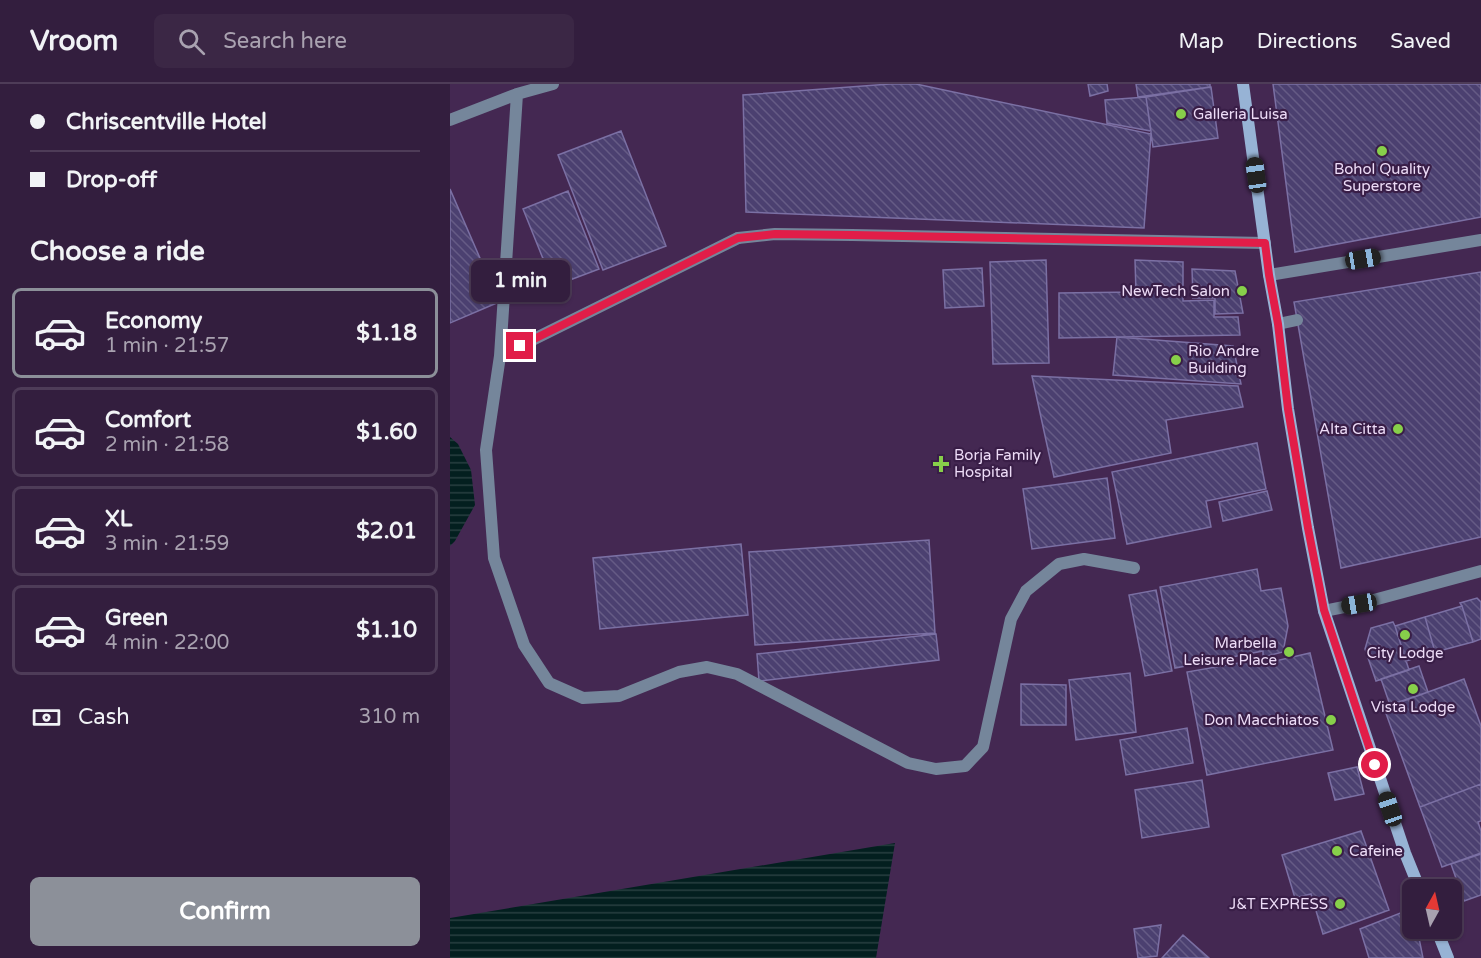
<!DOCTYPE html>
<html lang="en">
<head>
<meta charset="utf-8">
<style>
  body { margin:0; font-family:"Varela Round",sans-serif; background:#3b2745; color:#f1f3f6; height:100vh; display:flex; flex-direction:column; font-size:22px; white-space:nowrap }
  * { box-sizing:border-box; margin:0 }
  p { font-size:20px; color:#a9a2b0 }
  .icon { flex:none; width:33px; height:33px; fill:none; stroke:currentColor; stroke-width:2; stroke-linecap:round; stroke-linejoin:round }
  .map { position:relative; flex:1; overflow:hidden }
  .drawer { display:flex; flex-direction:column; background:#331e3e; width:450px }
  .drawer>* { flex:none }
  .top-card { display:grid; align-content:center; height:132px; padding:0 30px; background:#331e3e }
  .needle { width:39px; rotate:8deg }
  .buttons { position:absolute; left:952px; top:795px; display:grid; gap:12px }
  .buttons a { display:grid; place-items:center; width:60px; height:60px; border-radius:9px; background:#331e3e; box-shadow:0 2px 4px #0004,0 0 0 2px #4e3c58; font-size:30px }
  .end { position:absolute; width:27px; height:27px; margin:-14px; border:8px solid #e11d48; background:#fff; box-shadow:0 0 0 3px #fff }
  .from { border-radius:50% }
  .bubble { position:absolute; height:42px; border-radius:9px; background:#331e3e; box-shadow:0 2px 4px #0004,0 0 0 2px #4e3c58; font-size:20px; font-weight:700; line-height:42px; text-align:center }
  .car { position:absolute; width:18px; height:36px; margin:-18px -9px; border-radius:8px; box-shadow:0 0 4px 2px #0007; background:linear-gradient(#222 24%,#8ab4d8 0 40%,#222 0 76%,#8ab4d8 0 86%,#222 0) }
  .top-card b { display:flex; align-items:center; gap:21px; height:57px; font-size:22px }
  .top-card b+b { border-top:2px solid #4e3c58 }
  .top-card i { width:15px; height:15px; background:#f1f3f6 }
  ul { padding:0; list-style:none }
  li { display:flex; align-items:center; gap:18px; height:90px; margin:0 12px 9px; padding:0 18px; border:3px solid #4e3c58; border-radius:9px }
  li div { flex:1 }
  li b { display:block; font-size:22px }
  li em { font-style:normal; font-weight:700 }
  li.active { border-color:#8c9099 }
  li>.icon { width:54px; height:54px; stroke-width:1.5 }
  h2 { padding:0 30px; font-size:27px; line-height:72px }
  .pay { display:flex; align-items:center; gap:15px; height:66px; padding:0 30px; font-size:22px }
  .pay p { margin-inline-start:auto }
  .cta { display:flex; gap:12px; margin-top:auto; padding:12px 30px }
  .cta a { flex:1; height:69px; border-radius:9px; background:#8c9099; color:#fff; font-size:24px; font-weight:700; line-height:69px; text-align:center }
  header { display:flex; align-items:center; gap:36px; box-sizing:border-box; height:84px; padding:0 30px; background:#331e3e; border-bottom:2px solid #4e3c58 }
  header strong { font-size:28px }
  nav { display:flex; gap:33px; margin-inline-start:auto; font-size:21px }
  .search { width:420px; height:54px; background:#3b2745; display:flex; align-items:center; gap:15px; box-sizing:border-box; padding:0 21px; border-radius:9px; color:#a9a2b0; font-size:22px }
  main { display:flex; flex:1; min-height:0 }
  .map>svg:first-child { display:block }
</style>
</head>
<body>
<header>
<strong>Vroom</strong>
<div class="search"><svg class="icon" aria-label="search" viewBox="0 0 24 24"><circle cx="10" cy="10" r="6"/><path d="M15 15l6 6"/></svg>Search here</div>
<nav><a>Map</a><a>Directions</a><a>Saved</a></nav>
</header>
<main>
<section class="drawer">
<div class="top-card">
<b><i class="from"></i>Chriscentville Hotel</b>
<b><i></i>Drop-off</b>
</div>
<h2>Choose a ride</h2>
<ul>
<li class="active"><svg class="icon" aria-label="car" viewBox="0 0 24 24"><path d="M5 17H2v-5l4-1 3-4h7l3 4 3 1v5h-3M9 17h6M6 11h13"/><circle cx="7" cy="17" r="2"/><circle cx="17" cy="17" r="2"/></svg><div><b>Economy</b><p>1 min · 21:57</p></div><em>$1.18</em></li>
<li><svg class="icon" aria-label="car" viewBox="0 0 24 24"><path d="M5 17H2v-5l4-1 3-4h7l3 4 3 1v5h-3M9 17h6M6 11h13"/><circle cx="7" cy="17" r="2"/><circle cx="17" cy="17" r="2"/></svg><div><b>Comfort</b><p>2 min · 21:58</p></div><em>$1.60</em></li>
<li><svg class="icon" aria-label="car" viewBox="0 0 24 24"><path d="M5 17H2v-5l4-1 3-4h7l3 4 3 1v5h-3M9 17h6M6 11h13"/><circle cx="7" cy="17" r="2"/><circle cx="17" cy="17" r="2"/></svg><div><b>XL</b><p>3 min · 21:59</p></div><em>$2.01</em></li>
<li><svg class="icon" aria-label="car" viewBox="0 0 24 24"><path d="M5 17H2v-5l4-1 3-4h7l3 4 3 1v5h-3M9 17h6M6 11h13"/><circle cx="7" cy="17" r="2"/><circle cx="17" cy="17" r="2"/></svg><div><b>Green</b><p>4 min · 22:00</p></div><em>$1.10</em></li>
</ul>
<div class="pay"><svg class="icon" aria-label="cash" viewBox="0 0 24 24"><path d="M3 7h18v10H3z"/><circle cx="12" cy="12" r="2"/></svg>Cash<p>310 m</p></div>
<div class="cta"><a>Confirm</a></div>
</section>
<div class="map">
<svg width="1031" height="874" viewBox="0 0 1031 874">
  <defs>
    <pattern id="water-rules" width="6" height="5" patternUnits="userSpaceOnUse" patternTransform="scale(1.5)"><rect width="6" height="5" fill="#031f1f"/><path d="M0 2.5h6" fill="none" stroke="#283f40"/></pattern>
    <pattern id="building-back-hatch" width="6" height="6" patternUnits="userSpaceOnUse" patternTransform="scale(1.5)"><rect width="6" height="6" fill="#4b4070"/><path d="M-1 5l2 2M0 0l6 6M5-1l2 2" fill="none" stroke="#655b85"/></pattern>
  </defs>
  <rect width="100%" height="100%" fill="#442852"/>
  <path fill="url(#water-rules)" d="M0,353L8,360L21,386L25,421L5,457L0,462Z
    M445,759L426,874H0V834Z"/>
  <path fill="url(#building-back-hatch)" stroke="#7b70a4" stroke-width="1.5" d="M440,0H466L701,50L694,144L296,128L293,11Z
    M638,0H657L658,7L640,12Z
    M686,0H760V3L688,13Z
    M823,0H1031V133L845,168Z
    M761,3L768,54L703,63L696,13Z
    M696,13L701,47L657,39L655,16Z
    M171,47L216,162L153,186L108,71Z
    M0,105L49,218L0,239Z
    M118,107L149,185L104,202L73,125Z
    M596,176L599,279L543,280L540,178Z
    M685,176L733,178V217L764,216V233H788L790,251L609,254V209L686,208Z
    M532,184L534,222L495,224L493,186Z
    M742,185L785,187L793,229L765,230V214H743Z
    M1031,188V453L891,484L844,218Z
    M667,253L783,262L791,300L663,291Z
    M582,292L788,302L793,323L716,336L721,369L604,393Z
    M807,359L816,405L756,417L761,443L677,460L662,388Z
    M657,394L665,454L582,465L573,405Z
    M817,407L822,426L773,437L769,418Z
    M479,456L485,549L305,561L299,468Z
    M291,460L298,531L150,545L143,474Z
    M807,485L811,507L831,504L838,542L833,568L813,573V567L725,584L710,503Z
    M706,506L722,587L695,592L679,511Z
    M1027,514L1031,518V555L1023,558L1012,522L1010,519Z
    M1012,522L1023,558L985,568L975,533Z
    M975,533L985,568L956,577L945,542Z
    M943,538L945,542L959,586L926,597L915,565L921,544Z
    M486,550L489,576L309,597L307,570Z
    M860,569L883,666L757,691L737,588L811,575L812,580Z
    M969,582L978,608L940,621L931,595Z
    M680,589L686,648L626,656L619,596Z
    M1014,595L1031,642V700L970,723L934,624Z
    M571,600L616,601V641H571Z
    M737,644L743,679L676,691L670,656Z
    M907,683L914,710L885,716L878,689Z
    M752,696L759,743L692,754L685,706Z
    M1031,700V737L1028,738L1031,747V769L992,783L970,723Z
    M911,747L939,826L873,850L861,810L845,814L832,771Z
    M1031,770V811L1014,817L1001,780Z
    M963,824V844H967L973,874H919L910,845Z
    M711,841L707,872L688,874L684,845Z
    M733,851L759,874H712Z"/>
  <g fill="none" stroke-linecap="round" stroke-linejoin="round">
    <path stroke="#75869b" stroke-width="12" d="M67,10L50,272L36,366L44,474L74,561L99,599L133,614L169,612L229,588L257,583L287,590L458,679L486,685L515,682L533,663L561,535L576,507L609,480L634,475L684,484
      M0,36L67,10L103,0
      M828,240L847,236
      M50,272L288,154"/>
    <path stroke="#75869b" stroke-width="12" d="M288,154L325,150L402,151L815,159
      M819,191L1031,156
      M874,527L909,520L1031,487"/>
    <path stroke="#97b3d5" stroke-width="12" d="M793,0L819,191L828,240L838,325L858,444L874,527L955,769L970,806
      M986,844L998,874"/>
  </g>
  <g fill="none" stroke-linecap="round" stroke-linejoin="round">
    <path stroke="#e11d48" stroke-width="8" d="M70,262L288,154L325,150L402,151L815,159L819,191L828,240L838,325L858,444L874,526L925,681"/>
  </g>
  <g fill="#87cf4a" stroke="#391e47" stroke-width="2">
    <circle cx="731" cy="30" r="6"/>
    <circle cx="932" cy="67" r="6"/>
    <circle cx="792" cy="207" r="6"/>
    <circle cx="726" cy="276" r="6"/>
    <circle cx="948" cy="345" r="6"/>
    <path d="M488 371h6v6h6v6h-6v6h-6v-6h-6v-6h6z"/>
    <circle cx="955" cy="551" r="6"/>
    <circle cx="839" cy="568" r="6"/>
    <circle cx="963" cy="605" r="6"/>
    <circle cx="881" cy="636" r="6"/>
    <circle cx="887" cy="767" r="6"/>
    <circle cx="890" cy="820" r="6"/>
  </g>
  <g text-anchor="middle" stroke-width="4.5" stroke-linejoin="round" paint-order="stroke">
    <g font-size="15" fill="#eddcf7" stroke="#391e47" text-anchor="end">
      <text x="743" y="35" text-anchor="start">Galleria Luisa</text>
      <text x="932" y="90" text-anchor="middle">Bohol Quality<tspan x="932" dy="17">Superstore</tspan></text>
      <text x="780" y="212">NewTech Salon</text>
      <text x="738" y="272" text-anchor="start">Rio Andre<tspan x="738" dy="17">Building</tspan></text>
      <text x="936" y="350">Alta Citta</text>
      <text x="504" y="376" text-anchor="start">Borja Family<tspan x="504" dy="17">Hospital</tspan></text>
      <text x="827" y="564">Marbella<tspan x="827" dy="17">Leisure Place</tspan></text>
      <text x="955" y="574" text-anchor="middle">City Lodge</text>
      <text x="963" y="628" text-anchor="middle">Vista Lodge</text>
      <text x="869" y="641">Don Macchiatos</text>
      <text x="899" y="772" text-anchor="start">Cafeine</text>
      <text x="878" y="825">J&amp;T EXPRESS</text>
    </g>
  </g>
</svg>
<div class="buttons">
<a><svg class="needle" viewBox="-14 -14 28 28"><path d="M0-13l5 13h-10z" fill="#e53935"/><path d="M0 13l5-13h-10z" fill="#a9a2b0"/></svg></a>
</div>
<i class="end from" style="left:925px;top:681px"></i>
<i class="end" style="left:70px;top:262px"></i>
<div class="bubble" style="left:21px;top:176px;width:99px">1 min</div>
<i class="car" style="left:806px;top:91px;rotate:352deg"></i>
<i class="car" style="left:913px;top:175px;rotate:81deg"></i>
<i class="car" style="left:909px;top:520px;rotate:260deg"></i>
<i class="car" style="left:940px;top:725px;rotate:341deg"></i>
</div>
</main>
</body>
</html>
